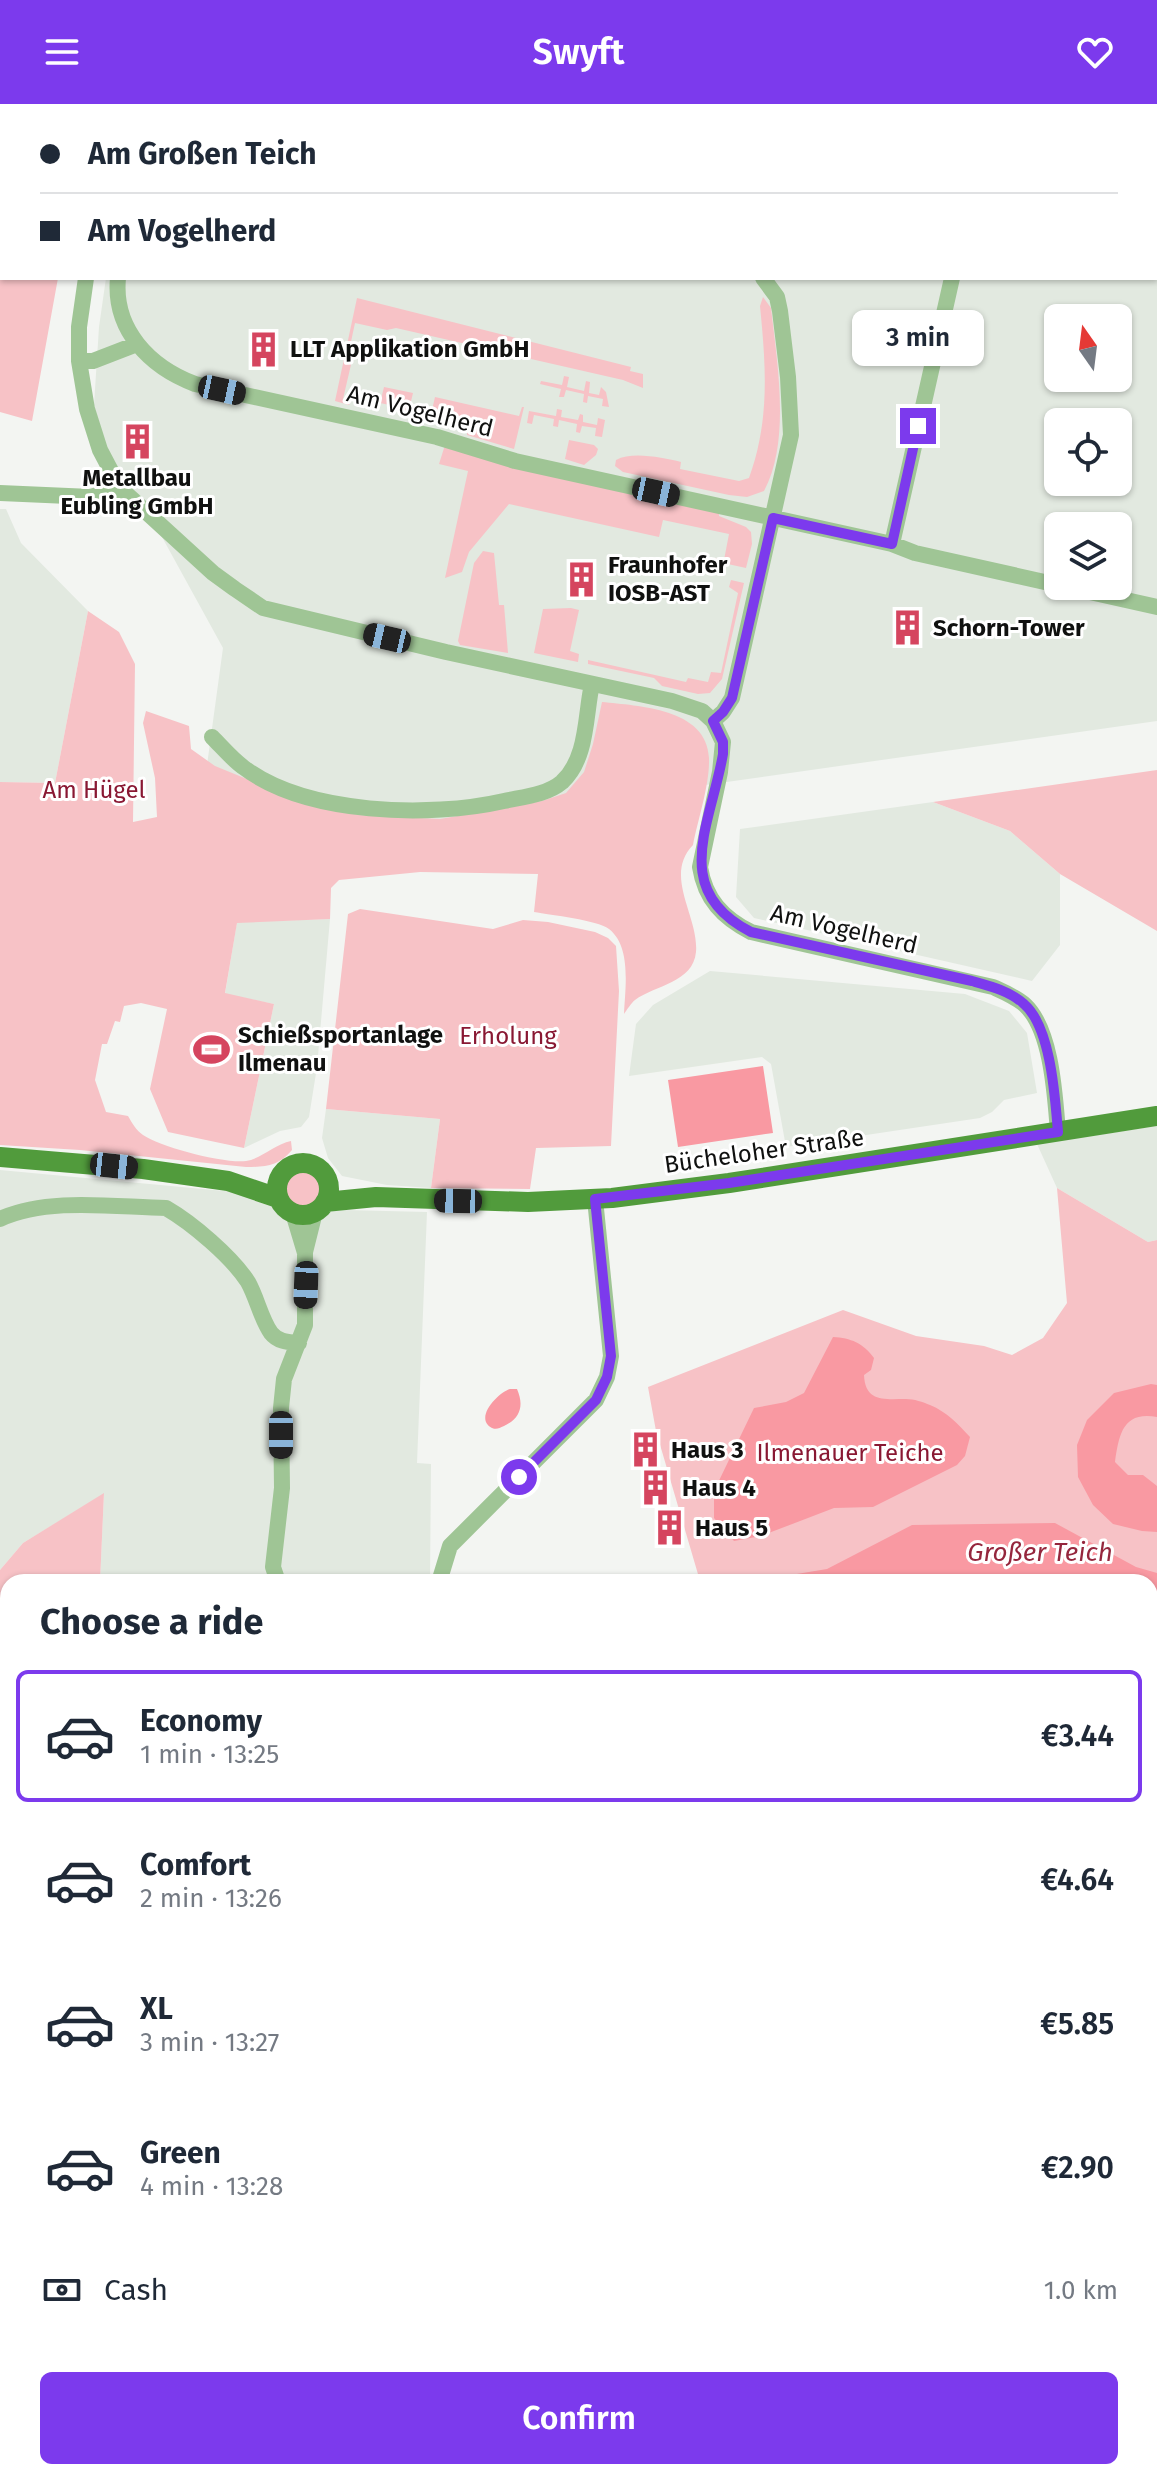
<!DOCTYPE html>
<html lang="en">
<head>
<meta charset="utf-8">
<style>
  body { margin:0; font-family:"Fira Sans",sans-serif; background:#f6f6f7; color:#1f2937; height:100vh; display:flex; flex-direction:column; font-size:30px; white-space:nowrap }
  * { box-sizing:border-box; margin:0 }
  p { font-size:26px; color:#747a83 }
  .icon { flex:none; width:44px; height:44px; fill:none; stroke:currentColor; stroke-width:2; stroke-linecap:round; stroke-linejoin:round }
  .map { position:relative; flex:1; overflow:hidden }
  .details { position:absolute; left:0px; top:1470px; width:1158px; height:906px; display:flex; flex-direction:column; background:#fff; border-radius:24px 24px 0 0; box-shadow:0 2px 6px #0004 }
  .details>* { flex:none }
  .guide { position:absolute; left:0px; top:0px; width:1158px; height:176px; box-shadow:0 2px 6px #0004; display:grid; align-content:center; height:176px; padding:0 40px; background:#fff }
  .needle { width:52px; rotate:346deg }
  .buttons { position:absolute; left:1044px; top:200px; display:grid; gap:16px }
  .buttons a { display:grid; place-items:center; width:88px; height:88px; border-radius:12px; background:#fff; box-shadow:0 2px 6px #0004; font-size:40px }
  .end { position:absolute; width:36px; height:36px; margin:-18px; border:10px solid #7c3aed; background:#fff; box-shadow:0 0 0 4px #fff }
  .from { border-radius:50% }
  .bubble { position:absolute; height:56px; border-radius:12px; background:#fff; box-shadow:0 2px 6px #0004; font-size:26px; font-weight:600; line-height:56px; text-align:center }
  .car { position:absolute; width:24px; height:48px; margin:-24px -12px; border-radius:10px; box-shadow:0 0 6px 2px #0007; background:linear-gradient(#222 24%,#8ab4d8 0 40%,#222 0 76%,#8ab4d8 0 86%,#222 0) }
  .guide b { display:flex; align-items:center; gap:28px; height:76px; font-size:30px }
  .guide b+b { border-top:2px solid #e0e1e3 }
  .guide i { width:20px; height:20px; background:#1f2937 }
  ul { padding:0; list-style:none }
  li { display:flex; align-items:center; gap:24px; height:132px; margin:0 16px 12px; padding:0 24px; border:4px solid transparent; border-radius:12px }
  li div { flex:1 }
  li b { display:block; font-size:30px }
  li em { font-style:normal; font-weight:600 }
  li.on { border-color:#7c3aed }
  li>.icon { width:72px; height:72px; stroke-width:1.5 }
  h2 { padding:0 40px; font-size:36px; line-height:96px }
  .pay { display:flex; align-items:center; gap:20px; height:88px; padding:0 40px; font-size:30px }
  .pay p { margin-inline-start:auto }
  .button { display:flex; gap:16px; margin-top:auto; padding:16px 40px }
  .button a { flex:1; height:92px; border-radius:12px; background:#7c3aed; color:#fff; font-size:32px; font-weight:600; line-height:92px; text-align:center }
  header { display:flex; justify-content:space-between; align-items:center; height:104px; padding:0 40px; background:#7c3aed; color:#fff; font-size:36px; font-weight:600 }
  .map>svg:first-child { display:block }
</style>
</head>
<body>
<header><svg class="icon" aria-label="menu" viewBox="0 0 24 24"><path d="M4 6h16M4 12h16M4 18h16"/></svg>Swyft<svg class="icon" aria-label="heart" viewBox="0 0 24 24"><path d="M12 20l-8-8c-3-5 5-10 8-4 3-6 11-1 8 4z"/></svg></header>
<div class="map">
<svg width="1157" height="2375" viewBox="0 0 1157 2375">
  <rect width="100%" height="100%" fill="#f3f5f2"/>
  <path fill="#e2e9e0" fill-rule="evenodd" d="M131,0H1157V617L387,726L204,683L223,544L140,393L109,352L94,301L99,223L106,174H1156V2H131ZM1058,214H1118V274H1058ZM1058,318H1118V378H1058ZM1058,422H1118V482H1058Z
    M0,405H6L21,439L88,507L55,679L0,678Z
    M933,698L1010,727L1060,770V841L1032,877L754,814L736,793L740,725Z
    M330,815L317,963L309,1013L301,1023L280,1027L244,1044L274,900L225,890L237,818Z
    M710,867L965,890L1009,907L1027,929L1037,989L1004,996L992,1008L980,1014L786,1043L771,960L762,953L629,972L636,920L653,901Z
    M326,1005L440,1015L431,1084L387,1081L342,1072L328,1054L322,1034Z
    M1157,1022V1136L1148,1138L1057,1084L1037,1040Z
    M0,1066L235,1088L275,1101L284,1115L310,1117L324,1108L345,1106L427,1108L417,1359L431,1360L430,1478H100L104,1390L23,1439L0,1466Z
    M1157,2053V2375H488L508,2368H1150V2059Z"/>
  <path fill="#f7c2c6" d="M0,0H87L2,2V174H58L32,317L0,308Z
    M763,193L771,204C777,258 791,337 764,387L747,393L729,391L623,368L615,362L616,356C633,347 663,354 681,358L680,365L739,377L749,374C770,316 766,263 760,202Z
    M357,194L631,263L630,267L643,270V284L623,276L396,224L387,226L355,219L349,247L365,251L364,254L353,252L343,295L351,297L349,301L335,297Z
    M564,272L569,273L567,283L584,287L586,277L590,278L589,289L599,291L601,283L606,288L609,303L602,302L603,295L588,292L587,299L583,298L584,290L566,286L564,293H559L561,285L540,280L541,277L562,281Z
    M384,283L413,289L407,314L403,313L404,304L380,299Z
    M435,293L519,312L522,303H524L514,345L467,331L468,321L435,313L432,320L429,319Z
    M557,305L562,306L561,313L578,316L580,310L583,311V318L597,321L598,314L605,316L602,333L595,332L596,324L582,322L580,329L576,328L577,320L559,316L558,323L553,322L554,315L534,311L532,320L527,319L529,307L556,312Z
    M569,336L594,341L598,345L596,351L584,361L565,355Z
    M445,341L719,408V412L746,423L751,428L752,440L746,464L714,457V454L724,456L729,430L663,416L659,433L509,400L469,448L462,468L445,474L468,367L439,360Z
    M483,447L494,449L499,501H504L508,549L460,541L458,537L474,459Z
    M731,476L744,479L722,575L710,589L698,590L662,582L654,574L588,560V556L686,578L688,574L708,578L711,568L721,569L738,489L729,483Z
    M571,504L579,506L570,547L579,550L578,558L534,549L543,505Z
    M88,507L119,528L135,560L133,718L157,713L155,674L143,619L146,607L189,622L191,645L215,662L281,689L358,711L440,715L542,697L566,689L584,668L593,640L602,598C638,602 707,604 709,654C710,680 698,715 693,741C663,772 699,812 696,848C693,879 655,881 635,896C631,899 627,906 624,910C625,885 632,843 609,825C597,816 551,811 534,808L538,770L420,768L339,776L331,784L330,815L237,819L225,889L274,900L244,1044L168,1028L150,985L167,905L141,899L124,902L120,918L115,917L107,940H102L95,976L106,1008L128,1012C132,1019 136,1026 143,1031C160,1043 225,1060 246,1057C261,1055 275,1040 291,1037L292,1046C278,1062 267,1063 246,1063L80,1046L0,1041V678L55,679Z
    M1157,666V827L1060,770L1010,727L933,698Z
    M360,805L493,825L523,816L548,818L595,828L608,834L616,842L619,887L611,1042L536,1044L530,1085L431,1084L440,1015L326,1005L348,810Z
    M286 1085a17 17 0 1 1 34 0a17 17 0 1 1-34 0Z
    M1057,1084L1148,1138L1157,1136V2226L1150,2211V1478H661L700,1477L656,1327L648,1283L843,1206L916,1232L984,1242L1012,1251L1043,1234L1067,1199Z
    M104,1389L100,1478H8V2368H503L501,2373L507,2375H0V1466L23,1439Z
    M525,2368H712L693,2372V2375H523Z
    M943,2368H1118L1115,2375H939Z"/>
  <path fill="#f999a2" d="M763,962L773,1029L678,1043L668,976Z
    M833,1233C851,1234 863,1239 874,1254L871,1266L864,1271C865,1299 886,1295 906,1295C914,1295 923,1298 930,1301C947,1308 958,1320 970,1333L965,1352L957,1361L873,1403L834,1404L761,1432L734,1437L714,1414V1387L754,1304L786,1298L804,1289Z
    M1151,1280L1157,1281V1313C1123,1307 1119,1330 1115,1358L1128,1371H1143L1157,1382V1428L1142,1427L1113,1420L1093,1401L1078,1373L1077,1341L1087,1316L1114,1289Z
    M510,1285H517C524,1301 521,1314 504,1322C499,1324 497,1326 492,1324C473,1314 499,1288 510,1285Z
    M1055,1419L1136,1463L1157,1469V1945L1151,1943L1154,1973L1157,1974V2039L1150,2041V1478H748L827,1465L912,1421Z
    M8,1660V2091L0,2096V1667Z
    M8,2147V2297L0,2295V2148Z
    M115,2368H171L176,2375H98Z"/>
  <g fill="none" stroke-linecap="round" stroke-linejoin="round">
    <path stroke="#f999a2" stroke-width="4" d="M898,2368L899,2372
      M901,2368L904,2370
      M539,2375L541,2371"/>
    <path stroke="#9fc595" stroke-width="16" d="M926,0L935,2
      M109,2V0
      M140,2V0
      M592,2L593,0
      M989,2V0
      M1156,103H1157
      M86,174L79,223V257L87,305L100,346L120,384L213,469L235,485L263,504L446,548L672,597L702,607L713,617L723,638L720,668L700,763C705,795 723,814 751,828L993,883C1004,888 1016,893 1025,901C1052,926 1055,993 1058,1028
      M118,174C113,226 150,263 195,280L437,333L515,357L892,440L915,449L1058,481
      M79,257H93L137,240
      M0,389L91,393L120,384
      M892,440L952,174
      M1063,482L1157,503
      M713,617L723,608L732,594L791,331L788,273L780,207L777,193L763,174
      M212,633C222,643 232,655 243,663C306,711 430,714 504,697C522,693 547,691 562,678C588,654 585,611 592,580
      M0,1115C48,1093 114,1103 166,1104C192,1119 232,1153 248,1178C257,1194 261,1215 271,1229C278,1238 289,1238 299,1239
      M305,1148L315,1108
      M278,1478L273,1463L282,1384L281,1304L284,1275L305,1221V1149L293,1109
      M439,1478L450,1442L596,1296L607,1273L611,1252L595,1095"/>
    <path stroke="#519b3c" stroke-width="20" d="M0,1053L143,1065L228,1077L278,1094
      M277 1085a26 26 0 1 1 52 0a26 26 0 1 1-52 0Z
      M325,1098L376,1093L528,1098L612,1094L729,1079L1157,1012"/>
  </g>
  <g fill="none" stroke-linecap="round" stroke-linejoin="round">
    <path stroke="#7c3aed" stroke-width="10" d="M519,1373L596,1296L607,1273L611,1252L595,1095L729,1079L1058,1028C1055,993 1051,923 1024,900C1010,887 990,882 972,877L751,828C669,786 711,720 723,650V638L713,617L723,608L732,594L773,414L892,440L918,322"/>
  </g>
  <defs>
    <symbol id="building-bare" viewBox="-9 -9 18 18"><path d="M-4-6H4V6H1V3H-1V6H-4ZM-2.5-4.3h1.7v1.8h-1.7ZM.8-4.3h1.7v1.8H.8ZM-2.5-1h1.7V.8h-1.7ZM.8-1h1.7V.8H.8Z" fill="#d5455f" stroke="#fff" stroke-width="2.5" paint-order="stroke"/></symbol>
    <symbol id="stadium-bare" viewBox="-9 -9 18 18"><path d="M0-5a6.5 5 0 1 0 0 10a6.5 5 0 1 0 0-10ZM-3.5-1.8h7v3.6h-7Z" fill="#d5455f" stroke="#fff" stroke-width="2.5" paint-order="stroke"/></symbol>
  </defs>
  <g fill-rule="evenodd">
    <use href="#building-bare" x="238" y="220" width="51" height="51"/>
    <use href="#building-bare" x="112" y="312" width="51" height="51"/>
    <use href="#building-bare" x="556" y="450" width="51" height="51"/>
    <use href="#building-bare" x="882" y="498" width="51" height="51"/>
    <use href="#stadium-bare" x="186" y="920" width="51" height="51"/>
    <use href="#building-bare" x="620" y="1320" width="51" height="51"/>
    <use href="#building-bare" x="630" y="1358" width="51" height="51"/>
    <use href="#building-bare" x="644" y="1398" width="51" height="51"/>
  </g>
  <g text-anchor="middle" stroke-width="6" stroke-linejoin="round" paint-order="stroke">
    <g font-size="24" font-weight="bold" fill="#101110" stroke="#fff" text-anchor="start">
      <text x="290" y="253">LLT Applikation GmbH</text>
      <text x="137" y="382" text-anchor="middle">Metallbau<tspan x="137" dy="28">Eubling GmbH</tspan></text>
      <text x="608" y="469">Fraunhofer<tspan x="608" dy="28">IOSB-AST</tspan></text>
      <text x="933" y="532">Schorn-Tower</text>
      <text x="238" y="939">Schießsportanlage<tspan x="238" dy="28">Ilmenau</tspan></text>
      <text x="671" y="1354">Haus 3</text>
      <text x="682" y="1392">Haus 4</text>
      <text x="695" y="1432">Haus 5</text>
    </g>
    <g font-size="24" fill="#101110" stroke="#fff">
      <text transform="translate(420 307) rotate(14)" y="8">Am Vogelherd</text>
      <text transform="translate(844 825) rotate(13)" y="8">Am Vogelherd</text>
      <text transform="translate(764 1047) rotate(-8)" y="8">Bücheloher Straße</text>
    </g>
    <g font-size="24" fill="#891833" stroke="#fff">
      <text x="94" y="694">Am Hügel</text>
      <text x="508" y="940">Erholung</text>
      <text x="850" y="1357">Ilmenauer Teiche</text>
    </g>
    <g font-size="26" font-style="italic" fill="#95263d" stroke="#fff">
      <text x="1040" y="1457">Großer Teich</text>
    </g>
  </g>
</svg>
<div class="buttons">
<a><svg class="needle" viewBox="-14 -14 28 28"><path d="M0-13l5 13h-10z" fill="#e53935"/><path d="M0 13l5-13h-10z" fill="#747a83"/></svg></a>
<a><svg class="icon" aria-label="locate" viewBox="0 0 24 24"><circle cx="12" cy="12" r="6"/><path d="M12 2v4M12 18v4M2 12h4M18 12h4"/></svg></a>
<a><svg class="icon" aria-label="layers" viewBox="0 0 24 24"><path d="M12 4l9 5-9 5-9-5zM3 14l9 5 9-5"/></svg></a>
</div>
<i class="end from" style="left:519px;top:1373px"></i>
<i class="end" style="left:918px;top:322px"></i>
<div class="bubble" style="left:852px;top:206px;width:132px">3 min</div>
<i class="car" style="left:222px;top:286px;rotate:102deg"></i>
<i class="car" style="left:656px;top:388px;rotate:102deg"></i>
<i class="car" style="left:387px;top:534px;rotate:283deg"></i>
<i class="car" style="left:114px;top:1062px;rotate:96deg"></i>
<i class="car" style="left:458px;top:1097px;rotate:271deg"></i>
<i class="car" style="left:306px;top:1181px;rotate:182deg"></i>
<i class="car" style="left:281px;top:1331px;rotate:180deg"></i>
<div class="guide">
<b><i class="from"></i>Am Großen Teich</b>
<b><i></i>Am Vogelherd</b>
</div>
<section class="details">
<h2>Choose a ride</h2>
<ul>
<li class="on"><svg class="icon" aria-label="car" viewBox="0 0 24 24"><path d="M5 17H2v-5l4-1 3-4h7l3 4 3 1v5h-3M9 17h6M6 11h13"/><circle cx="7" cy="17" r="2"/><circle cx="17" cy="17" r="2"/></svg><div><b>Economy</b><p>1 min · 13:25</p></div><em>€3.44</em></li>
<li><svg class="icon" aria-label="car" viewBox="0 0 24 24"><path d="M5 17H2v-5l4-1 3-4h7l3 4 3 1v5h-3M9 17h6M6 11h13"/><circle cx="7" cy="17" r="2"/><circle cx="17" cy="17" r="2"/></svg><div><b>Comfort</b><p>2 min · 13:26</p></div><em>€4.64</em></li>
<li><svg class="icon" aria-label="car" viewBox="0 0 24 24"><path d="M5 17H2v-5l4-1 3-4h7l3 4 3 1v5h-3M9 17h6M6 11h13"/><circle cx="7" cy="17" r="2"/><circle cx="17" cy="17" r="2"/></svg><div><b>XL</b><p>3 min · 13:27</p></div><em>€5.85</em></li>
<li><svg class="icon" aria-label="car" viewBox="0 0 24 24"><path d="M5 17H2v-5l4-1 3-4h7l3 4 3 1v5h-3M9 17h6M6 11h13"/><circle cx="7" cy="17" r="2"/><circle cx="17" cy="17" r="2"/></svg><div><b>Green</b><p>4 min · 13:28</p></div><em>€2.90</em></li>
</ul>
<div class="pay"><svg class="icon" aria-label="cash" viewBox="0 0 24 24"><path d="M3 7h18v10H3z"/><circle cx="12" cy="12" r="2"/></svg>Cash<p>1.0 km</p></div>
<div class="button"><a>Confirm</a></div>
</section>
</div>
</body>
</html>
